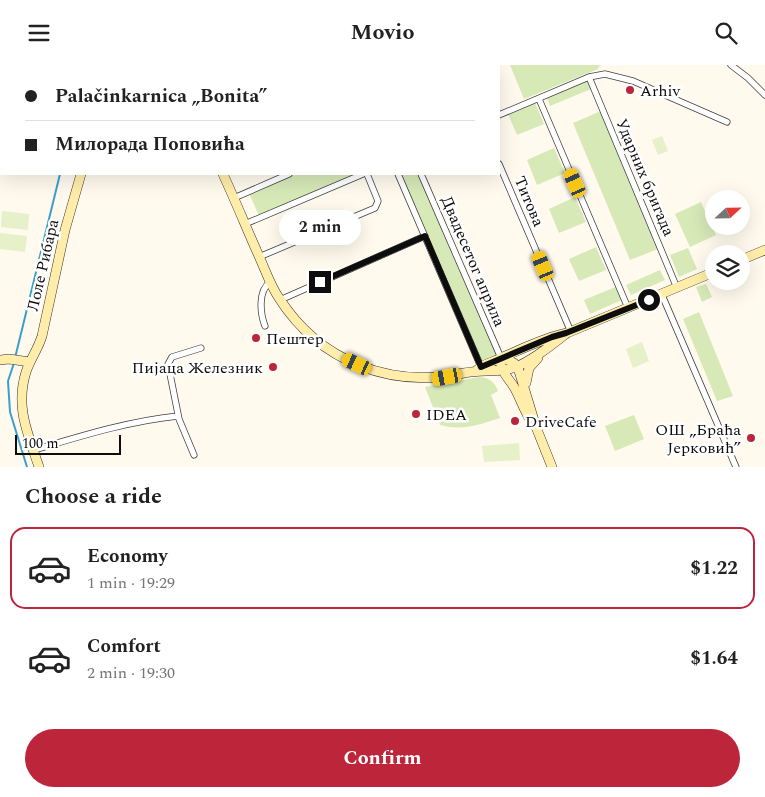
<!DOCTYPE html>
<html lang="en">
<head>
<meta charset="utf-8">
<style>
  body { margin:0; font-family:Spectral,serif; background:#f2f2f2; color:#222; height:100vh; display:flex; flex-direction:column; font-size:19px; white-space:nowrap }
  * { box-sizing:border-box; margin:0 }
  p { font-size:16px; color:#767676 }
  .icon { flex:none; width:28px; height:28px; fill:none; stroke:currentColor; stroke-width:2; stroke-linecap:round; stroke-linejoin:round }
  .map { position:relative; height:402px; overflow:hidden }
  .details { display:flex; flex-direction:column; background:#fff; flex:1 }
  .details>* { flex:none }
  .hud { position:absolute; left:0px; top:0px; width:500px; height:110px; box-shadow:0 5px 20px #0002; display:grid; align-content:center; height:110px; padding:0 25px; background:#fff }
  .needle { width:32px; rotate:68deg }
  .fabs { position:absolute; left:705px; top:125px; display:grid; gap:10px }
  .fabs a { display:grid; place-items:center; width:45px; height:45px; border-radius:50%; background:#fff; box-shadow:0 5px 20px #0002; font-size:25px }
  .scale { position:absolute; left:15px; bottom:12px; width:106px; box-sizing:border-box; padding-left:5px; border:2px solid #0d0d0d; border-top:0; font-size:14px; line-height:18px; white-space:nowrap; color:#0d0d0d; -webkit-text-stroke:4px #fff; paint-order:stroke }
  .end { position:absolute; width:22px; height:22px; margin:-11px; border:6px solid #0d0d0d; background:#fff; box-shadow:0 0 0 2px #fff }
  .from { border-radius:50% }
  .bubble { position:absolute; height:35px; border-radius:18px; background:#fff; box-shadow:0 5px 20px #0002; font-size:16px; font-weight:700; line-height:35px; text-align:center }
  .car { position:absolute; width:15px; height:30px; margin:-15px -8px; border-radius:6px; box-shadow:0 0 4px 1px #0007; background:linear-gradient(#f5c518 24%,#345 0 40%,#f5c518 0 76%,#345 0 86%,#f5c518 0) }
  .hud b { display:flex; align-items:center; gap:18px; height:48px; font-size:19px }
  .hud b+b { border-top:1px solid #e0e0e0 }
  .hud i { width:12px; height:12px; background:#222 }
  ul { padding:0; list-style:none }
  li { display:flex; align-items:center; gap:15px; height:82px; margin:0 10px 8px; padding:0 15px; border:2px solid transparent; border-radius:15px }
  li div { flex:1 }
  li b { display:block; font-size:19px }
  li em { font-style:normal; font-weight:700 }
  li.active { border-color:#bd253b }
  li>.icon { width:45px; height:45px; stroke-width:1.5 }
  h2 { padding:0 25px; font-size:22px; line-height:60px }
  .primary-button { display:flex; gap:10px; margin-top:auto; padding:10px 25px }
  .primary-button a { flex:1; height:58px; border-radius:30px; background:#bd253b; color:#fff; font-size:20px; font-weight:700; line-height:58px; text-align:center }
  header { display:flex; justify-content:space-between; align-items:center; height:65px; padding:0 25px; background:#fff; font-size:22px; font-weight:700 }
  .map>svg:first-child { display:block }
</style>
</head>
<body>
<header><svg class="icon" aria-label="menu" viewBox="0 0 24 24"><path d="M4 6h16M4 12h16M4 18h16"/></svg>Movio<svg class="icon" aria-label="search" viewBox="0 0 24 24"><circle cx="10" cy="10" r="6"/><path d="M15 15l6 6"/></svg></header>
<div class="map">
<svg width="765" height="402" viewBox="0 0 765 402">
  <rect width="100%" height="100%" fill="#fffaed"/>
  <path fill="#d6e9b7" d="M510,0H600L598,4L524,34Z
    M587,15L591,24L550,41L547,33Z
    M535,38L544,59L517,70L508,49Z
    M601,46L658,184L630,195L573,58Z
    M554,83L565,108L537,120L527,95Z
    M294,109H354L259,151L249,128Z
    M400,109H419L496,289L481,296Z
    M575,132L586,157L559,168L549,144Z
    M701,137L716,170L690,182L675,149Z
    M596,182L606,205L579,216L569,194Z
    M688,183L697,204L679,212L670,190Z
    M660,205L665,215L631,230L626,220Z
    M706,219L712,232L702,237L696,222Z
    M618,221L624,234L590,249L584,235Z
    M699,247L733,331L717,336L683,254Z
    M479,312C488,312 495,317 498,326L491,330L500,353C479,360 462,366 440,360L425,322Z
    M634,350L644,374L615,386L605,361Z"/>
  <path fill="#e6f0c9" d="M662,71L668,86L658,90L652,75Z
    M2,146L29,149L28,165L1,162Z
    M0,168L27,171L25,187L0,184Z
    M642,277L649,296L633,303L626,284Z
    M519,378L520,395L484,397L482,381Z"/>
  <g fill="none" stroke-linecap="round" stroke-linejoin="round">
    <path stroke="#39a0cd" stroke-width="2" d="M39,0L40,1
      M15,293L60,109
      M14,298L8,316L10,347L27,402"/>
    <defs>
      <path id="street" d="M390,0V1
        M450,0L451,1
        M731,0L748,13L765,30
        M214,1V0
        M267,1V0
        M352,1L355,0
        M589,12L677,223
        M539,34L628,243
        M499,50L589,12L605,9L633,16L727,57
        M499,99L571,267
        M398,109L481,302
        M421,109L501,293
        M234,133L289,109
        M245,159L363,109
        M259,192L375,143L378,136L367,109
        M662,230L736,402
        M280,235L425,171
        M265,261C260,248 258,226 270,217
        M34,385C81,371 129,356 178,351
        M194,390L179,354L168,299L172,292L201,283"/>
      <path id="secondary" d="M198,0V1
        M109,1L110,0
        M0,79H1
        M223,109C235,135 246,162 258,189C265,204 270,220 279,233C320,297 391,324 464,308C479,305 494,307 509,304C526,301 553,279 567,268
        M741,195L765,185
        M502,292L514,298L519,306L536,362L552,402
        M0,295L9,294L30,297
        M501,300C503,309 509,314 514,322C521,334 524,347 533,359
        M477,305C483,299 493,297 501,293C522,284 543,273 567,268L714,207
        M526,318L529,303L538,293
        M39,402C28,369 15,342 26,307C30,295 38,284 42,271L65,165L81,109"/>
    </defs>
    <use href="#street" stroke="#404040" stroke-width="7"/>
    <use href="#secondary" stroke="#2f2f2f" stroke-width="10"/>
    <use href="#street" stroke="#fff" stroke-width="5.5"/>
    <use href="#secondary" stroke="#ffeda9" stroke-width="9"/>
  </g>
  <g fill="none" stroke-linecap="round" stroke-linejoin="round">
    <path stroke="#0d0d0d" stroke-width="6" d="M320,217L425,171L481,302L552,272L566,268L649,235"/>
  </g>
  <g fill="#bd253b" stroke="#fff" stroke-width="2">
    <circle cx="630" cy="25" r="5"/>
    <circle cx="256" cy="273" r="5"/>
    <circle cx="273" cy="302" r="5"/>
    <circle cx="416" cy="349" r="5"/>
    <circle cx="515" cy="356" r="5"/>
    <circle cx="751" cy="373" r="5"/>
  </g>
  <g text-anchor="middle" stroke-width="5" stroke-linejoin="round" paint-order="stroke">
    <g font-size="16" fill="#0d0d0d" stroke="#fff" text-anchor="start">
      <text x="640" y="31">Arhiv</text>
      <text x="266" y="279">Пештер</text>
      <text x="263" y="308" text-anchor="end">Пијаца Железник</text>
      <text x="426" y="355">IDEA</text>
      <text x="525" y="362">DriveCafe</text>
      <text x="741" y="370" text-anchor="end">ОШ „Браћа<tspan x="741" dy="18">Јерковић”</tspan></text>
    </g>
    <g font-size="16" fill="#0d0d0d" stroke="#fff">
      <text transform="translate(646 112) rotate(67)" y="6">Ударних бригада</text>
      <text transform="translate(530 136) rotate(67)" y="6">Титова</text>
      <text transform="translate(474 196) rotate(67)" y="6">Двадесетог априла</text>
      <text transform="translate(42 200) rotate(-77)" y="6">Лоле Рибара</text>
    </g>
  </g>
</svg>
<div class="fabs">
<a><svg class="needle" viewBox="-14 -14 28 28"><path d="M0-13l5 13h-10z" fill="#e53935"/><path d="M0 13l5-13h-10z" fill="#767676"/></svg></a>
<a><svg class="icon" aria-label="layers" viewBox="0 0 24 24"><path d="M12 4l9 5-9 5-9-5zM3 14l9 5 9-5"/></svg></a>
</div>
<div class="scale">100 m</div>
<i class="end from" style="left:649px;top:235px"></i>
<i class="end" style="left:320px;top:217px"></i>
<div class="bubble" style="left:279px;top:145px;width:82px">2 min</div>
<i class="car" style="left:575px;top:118px;rotate:336deg"></i>
<i class="car" style="left:543px;top:201px;rotate:337deg"></i>
<i class="car" style="left:357px;top:299px;rotate:295deg"></i>
<i class="car" style="left:447px;top:312px;rotate:260deg"></i>
<div class="hud">
<b><i class="from"></i>Palačinkarnica „Bonita”</b>
<b><i></i>Милорада Поповића</b>
</div>
</div>
<section class="details">
<h2>Choose a ride</h2>
<ul>
<li class="active"><svg class="icon" aria-label="car" viewBox="0 0 24 24"><path d="M5 17H2v-5l4-1 3-4h7l3 4 3 1v5h-3M9 17h6M6 11h13"/><circle cx="7" cy="17" r="2"/><circle cx="17" cy="17" r="2"/></svg><div><b>Economy</b><p>1 min · 19:29</p></div><em>$1.22</em></li>
<li><svg class="icon" aria-label="car" viewBox="0 0 24 24"><path d="M5 17H2v-5l4-1 3-4h7l3 4 3 1v5h-3M9 17h6M6 11h13"/><circle cx="7" cy="17" r="2"/><circle cx="17" cy="17" r="2"/></svg><div><b>Comfort</b><p>2 min · 19:30</p></div><em>$1.64</em></li>
</ul>
<div class="primary-button"><a>Confirm</a></div>
</section>
</body>
</html>
